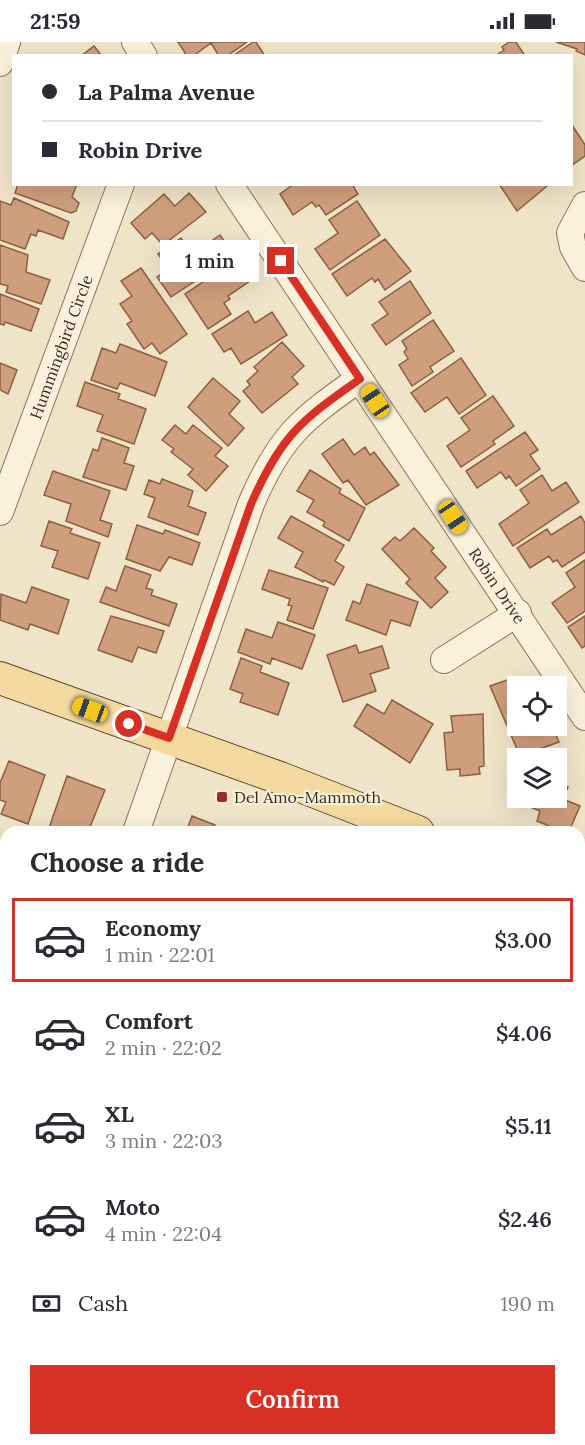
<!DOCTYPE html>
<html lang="en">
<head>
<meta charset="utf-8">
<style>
  body { margin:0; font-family:Lora,serif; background:#f2f2f3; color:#2b2b33; height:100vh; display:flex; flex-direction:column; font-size:22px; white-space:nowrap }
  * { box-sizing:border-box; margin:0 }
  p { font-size:20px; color:#7c7c81 }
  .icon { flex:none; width:33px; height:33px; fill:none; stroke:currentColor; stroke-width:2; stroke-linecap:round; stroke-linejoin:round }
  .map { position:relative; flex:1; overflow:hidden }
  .panel { position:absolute; left:0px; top:784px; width:585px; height:620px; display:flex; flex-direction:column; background:#fff; border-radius:18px 18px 0 0; box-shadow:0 6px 24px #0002 }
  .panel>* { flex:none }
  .banner { position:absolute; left:12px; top:12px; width:561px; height:132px; border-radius:0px; box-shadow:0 6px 24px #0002; display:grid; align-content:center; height:132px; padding:0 30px; background:#fff }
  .buttons { position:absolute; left:507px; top:634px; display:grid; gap:12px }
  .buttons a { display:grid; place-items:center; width:60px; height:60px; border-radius:0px; background:#fff; box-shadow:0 6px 24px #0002; font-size:30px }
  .end { position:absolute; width:27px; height:27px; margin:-14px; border:8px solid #d93025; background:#fff; box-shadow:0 0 0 3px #fff }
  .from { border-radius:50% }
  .bubble { position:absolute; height:42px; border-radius:0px; background:#fff; box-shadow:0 6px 24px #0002; font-size:20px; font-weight:600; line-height:42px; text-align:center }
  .car { position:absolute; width:18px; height:36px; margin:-18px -9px; border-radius:8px; box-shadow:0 0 4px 2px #0007; background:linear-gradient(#f5c518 24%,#345 0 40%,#f5c518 0 76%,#345 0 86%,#f5c518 0) }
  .banner b { display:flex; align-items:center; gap:21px; height:57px; font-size:22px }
  .banner b+b { border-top:2px solid #e1e1e2 }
  .banner i { width:15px; height:15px; background:#2b2b33 }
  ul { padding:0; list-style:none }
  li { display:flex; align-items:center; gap:18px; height:84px; margin:0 12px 9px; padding:0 18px; border:3px solid transparent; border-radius:0px }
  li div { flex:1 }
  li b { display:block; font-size:22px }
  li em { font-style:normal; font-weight:600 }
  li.selected { border-color:#d93025 }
  li>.icon { width:54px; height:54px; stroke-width:1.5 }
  h2 { padding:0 30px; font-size:27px; line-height:72px }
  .pay { display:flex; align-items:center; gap:15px; height:66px; padding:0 30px; font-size:22px }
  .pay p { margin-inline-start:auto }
  .button { display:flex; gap:12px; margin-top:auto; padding:12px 30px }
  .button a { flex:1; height:69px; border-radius:0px; background:#d93025; color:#fff; font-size:24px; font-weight:600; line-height:69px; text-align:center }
  .status { display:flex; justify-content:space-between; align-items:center; height:42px; padding:0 30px; background:#fff; direction:ltr }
  .status svg { height:16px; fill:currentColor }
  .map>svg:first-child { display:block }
</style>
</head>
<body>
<div class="status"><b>21:59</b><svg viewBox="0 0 49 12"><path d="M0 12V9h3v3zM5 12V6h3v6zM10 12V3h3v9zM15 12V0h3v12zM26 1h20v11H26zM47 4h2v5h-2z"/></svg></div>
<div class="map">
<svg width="585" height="1403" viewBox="0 0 585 1403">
  <rect width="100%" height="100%" fill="#f0e4c8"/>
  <path fill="#c9cf9b" d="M585,1252V1403H404L410,1398H579V1257Z"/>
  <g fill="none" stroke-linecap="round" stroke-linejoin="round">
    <path stroke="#6f938a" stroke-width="6" d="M579,1076L585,1071
      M197,1403L202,1398"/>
  </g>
  <path fill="#cf9f7d" stroke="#8d5f41" stroke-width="1.5" d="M178,0H247L227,14H219L211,1L193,14H187Z
    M253,0H256L265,14H233Z
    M509,0H516L525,14H495L504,8L502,5Z
    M556,0H585V13L576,9L577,7Z
    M94,4L102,14H81Z
    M572,83L585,103V114L572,123Z
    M18,142H77L72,155L79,161L76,169L71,171L15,151Z
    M294,142H352L358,152L326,173L319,163L316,165L312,160L293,173L280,152Z
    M499,142H546L547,144L517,169Z
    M189,151L206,170L163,203L152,191L145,197L131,181L164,152L175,164Z
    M14,156L69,180L63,197L38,188L36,194L31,192L25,207L0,198V159L11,163Z
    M357,159L380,193L330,228L315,207L338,191L329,178Z
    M220,193L234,213L171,255L157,235L169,227L158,212L181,196L190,209L195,206L197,209Z
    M385,197L411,229L385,248L378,237L375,240L372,236L347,254L332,232Z
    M0,203L28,213L26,230L50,238L41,262L6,250L8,244L0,242Z
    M236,218L250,239L228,254L230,257L224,261L231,272L208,287L185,252Z
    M141,226L187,292L160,312L152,301L144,307L127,282L132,279L120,262L132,254L121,239Z
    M410,239L431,271L386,303L372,283L388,272L379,260Z
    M0,252L39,267L31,289L5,280L4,283L0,282Z
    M248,269L255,281L272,270L287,293L241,322L231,306L224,310L212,292Z
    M433,278L454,309L430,325L433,330L412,344L399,323L408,317L404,310L407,307L402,299Z
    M282,300L304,324L292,335L298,342L262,371L243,349L250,343L247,339L258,329L254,325Z
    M120,302L167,320L155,354L120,341L117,347L91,338L102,306L116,311Z
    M461,316L486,353L459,372L447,355L425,370L411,351Z
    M0,321L17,328L8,352L0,348Z
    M213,336L240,359L229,372L244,386L228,404L188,365Z
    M85,340L120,352L118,357L146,367L134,402L97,389L103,373L77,364Z
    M493,354L514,384L493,399L495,402L461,425L447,404L470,388L461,376Z
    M175,383L186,392L193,383L222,406L215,414L228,424L206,449L188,433L193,427L171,410L174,407L162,398Z
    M525,390L538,408L530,413L540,427L516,444L509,434L506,437L501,430L477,446L466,429Z
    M102,396L129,406L124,421L134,424L126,448L83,435L93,407L98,409Z
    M343,397L354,413L365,405L370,413L374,410L399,443L366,463L348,438L343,441L322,412Z
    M310,428L341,447L339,451L365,466L349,499L323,484L325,480L307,470L314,458L297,449Z
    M53,429L110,449L100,478L112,482L108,495L66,479L71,462L44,453Z
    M542,433L552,449L566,440L579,460L513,504L499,482L529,461L520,448Z
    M162,437L193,449L188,464L206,471L198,493L148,475L155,456L144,452L149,438L160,442Z
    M291,474L344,503L335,519L344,525L334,543L324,538L323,540L295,525L303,510L278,496Z
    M581,474L585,481V510L562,525L557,518L553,520L549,514L530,526L517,506L547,487L551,493Z
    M49,479L72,487L70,491L100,501L88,537L52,525L58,509L41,504Z
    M137,483L163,492L165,488L200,501L192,523L169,515L160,529L126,517Z
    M414,486L434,506L431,509L446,525L435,536L448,550L431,566L406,541L410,537L382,507L395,495L400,499Z
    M585,518V569L567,581L552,561L575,545L566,531Z
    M125,524L151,533L146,546L153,548L151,553L177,562L169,584L100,560L106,545L116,549Z
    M269,528L328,546L313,587L287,578L292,564L288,563L290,557L262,547Z
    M367,542L418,560L410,584L391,578L386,593L346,578L353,559L360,562Z
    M32,545L69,558L58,592L30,582L28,588L0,578L1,552L26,561Z
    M111,574L164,589L156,611L138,605L132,620L98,608Z
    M585,574V604L582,606L568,585Z
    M278,580L315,593L302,627L272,616L270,622L238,610L246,587L272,596Z
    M356,603L359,611L382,604L389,626L370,632L376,649L343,660L327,613Z
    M241,616L262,624L260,630L289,641L278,673L240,660L243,652L230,647Z
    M516,635L520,645L518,684H552L559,700L520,714L490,644Z
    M392,658L433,682L410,721L354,684L367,662L384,672Z
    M483,672L484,724L479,725L480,732L460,734V727L447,728L444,691L453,690L451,674Z
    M9,719L45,733L28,782L1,772L6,760L0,758V741Z
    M518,733V756H556V735L560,736L558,741L568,745L563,757L580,764L570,787L567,785L564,790L537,779L540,769L511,757Z
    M67,734L105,748L88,790L48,789Z
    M192,774L215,783L212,790H186Z
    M0,870L6,872V927L3,932L0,931Z
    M1,993L6,994L5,1050L0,1048Z
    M0,1157L6,1159L4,1201L0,1200Z
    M6,1315V1371L0,1377V1320Z"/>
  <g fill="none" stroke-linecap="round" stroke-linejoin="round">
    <defs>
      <g id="minor">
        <path d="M135,0L144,14"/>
        <path d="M0,21L7,0"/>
        <path id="s1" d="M229,142L585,675"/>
        <path d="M585,163L570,191L573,205L585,226"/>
        <path id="s2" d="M0,470L121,142"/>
        <path d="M444,618L518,571"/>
        <path d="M136,790L251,462C280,394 301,378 359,337"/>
        <path d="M0,819L6,822"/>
        <path d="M0,1095L6,1098"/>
        <path d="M579,1277L585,1271"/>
        <path d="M430,1403L436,1398"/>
      </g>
      <path id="major" d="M0,636L280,736L418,790
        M579,872L585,875"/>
    </defs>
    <use href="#minor" stroke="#8d765c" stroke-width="28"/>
    <use href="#major" stroke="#5b4430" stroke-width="34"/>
    <path stroke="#8d765c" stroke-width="4" stroke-dasharray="4.5 3" stroke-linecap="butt" d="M579,1227L585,1221
      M7,1403L13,1398
      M373,1403L379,1398"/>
    <use href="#minor" stroke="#faf1dc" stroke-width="26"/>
    <use href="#major" stroke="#f3d9a0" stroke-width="32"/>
  </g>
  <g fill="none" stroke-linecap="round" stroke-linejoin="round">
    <path stroke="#d93025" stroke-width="8" d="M129,682L169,696L251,462C281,394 300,379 360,337L281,219"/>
  </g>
  <rect fill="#9e2a2b" stroke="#f7eed8" stroke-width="2" x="216" y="749" width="12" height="12" rx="3"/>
  <g text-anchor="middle" stroke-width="4.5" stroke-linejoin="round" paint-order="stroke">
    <g font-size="16" fill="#3d2e20" stroke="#f7eed8">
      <text dy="6" stroke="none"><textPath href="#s2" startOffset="176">Hummingbird Circle</textPath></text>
      <text dy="6" stroke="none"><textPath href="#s1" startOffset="483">Robin Drive</textPath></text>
    </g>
    <g font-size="16" fill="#3d2e20" stroke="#f7eed8" text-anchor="start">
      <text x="234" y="761">Del Amo-Mammoth</text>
    </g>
  </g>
</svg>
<div class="buttons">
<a><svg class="icon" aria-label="locate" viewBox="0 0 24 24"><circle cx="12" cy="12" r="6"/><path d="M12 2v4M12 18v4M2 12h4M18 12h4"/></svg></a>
<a><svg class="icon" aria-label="layers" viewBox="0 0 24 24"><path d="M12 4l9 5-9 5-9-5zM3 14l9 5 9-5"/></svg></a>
</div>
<i class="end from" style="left:129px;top:682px"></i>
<i class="end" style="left:281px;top:219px"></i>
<div class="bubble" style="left:160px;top:198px;width:99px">1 min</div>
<i class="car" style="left:375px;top:359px;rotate:326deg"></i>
<i class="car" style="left:453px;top:475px;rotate:146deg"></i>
<i class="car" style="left:90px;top:668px;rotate:290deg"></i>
<div class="banner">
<b><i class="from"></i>La Palma Avenue</b>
<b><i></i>Robin Drive</b>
</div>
<section class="panel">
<h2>Choose a ride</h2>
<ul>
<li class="selected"><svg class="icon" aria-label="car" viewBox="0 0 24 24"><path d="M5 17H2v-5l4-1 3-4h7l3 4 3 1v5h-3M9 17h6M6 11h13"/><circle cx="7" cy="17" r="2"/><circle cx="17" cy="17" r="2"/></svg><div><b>Economy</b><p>1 min · 22:01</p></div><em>$3.00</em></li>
<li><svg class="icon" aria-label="car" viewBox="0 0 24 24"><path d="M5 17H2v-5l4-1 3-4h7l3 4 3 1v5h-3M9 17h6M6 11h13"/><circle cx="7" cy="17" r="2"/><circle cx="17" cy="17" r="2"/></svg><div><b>Comfort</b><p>2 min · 22:02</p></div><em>$4.06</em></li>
<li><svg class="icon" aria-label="car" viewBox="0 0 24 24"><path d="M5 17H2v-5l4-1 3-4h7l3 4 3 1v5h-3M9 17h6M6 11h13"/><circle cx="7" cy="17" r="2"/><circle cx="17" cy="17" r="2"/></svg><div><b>XL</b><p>3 min · 22:03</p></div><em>$5.11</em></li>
<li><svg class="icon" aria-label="car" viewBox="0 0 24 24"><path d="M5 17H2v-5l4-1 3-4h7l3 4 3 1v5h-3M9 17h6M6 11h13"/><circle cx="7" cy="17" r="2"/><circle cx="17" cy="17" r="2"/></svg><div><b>Moto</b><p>4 min · 22:04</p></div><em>$2.46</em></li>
</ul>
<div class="pay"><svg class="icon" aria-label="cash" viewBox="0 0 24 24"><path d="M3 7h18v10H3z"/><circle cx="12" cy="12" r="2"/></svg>Cash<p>190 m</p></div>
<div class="button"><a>Confirm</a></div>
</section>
</div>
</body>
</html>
